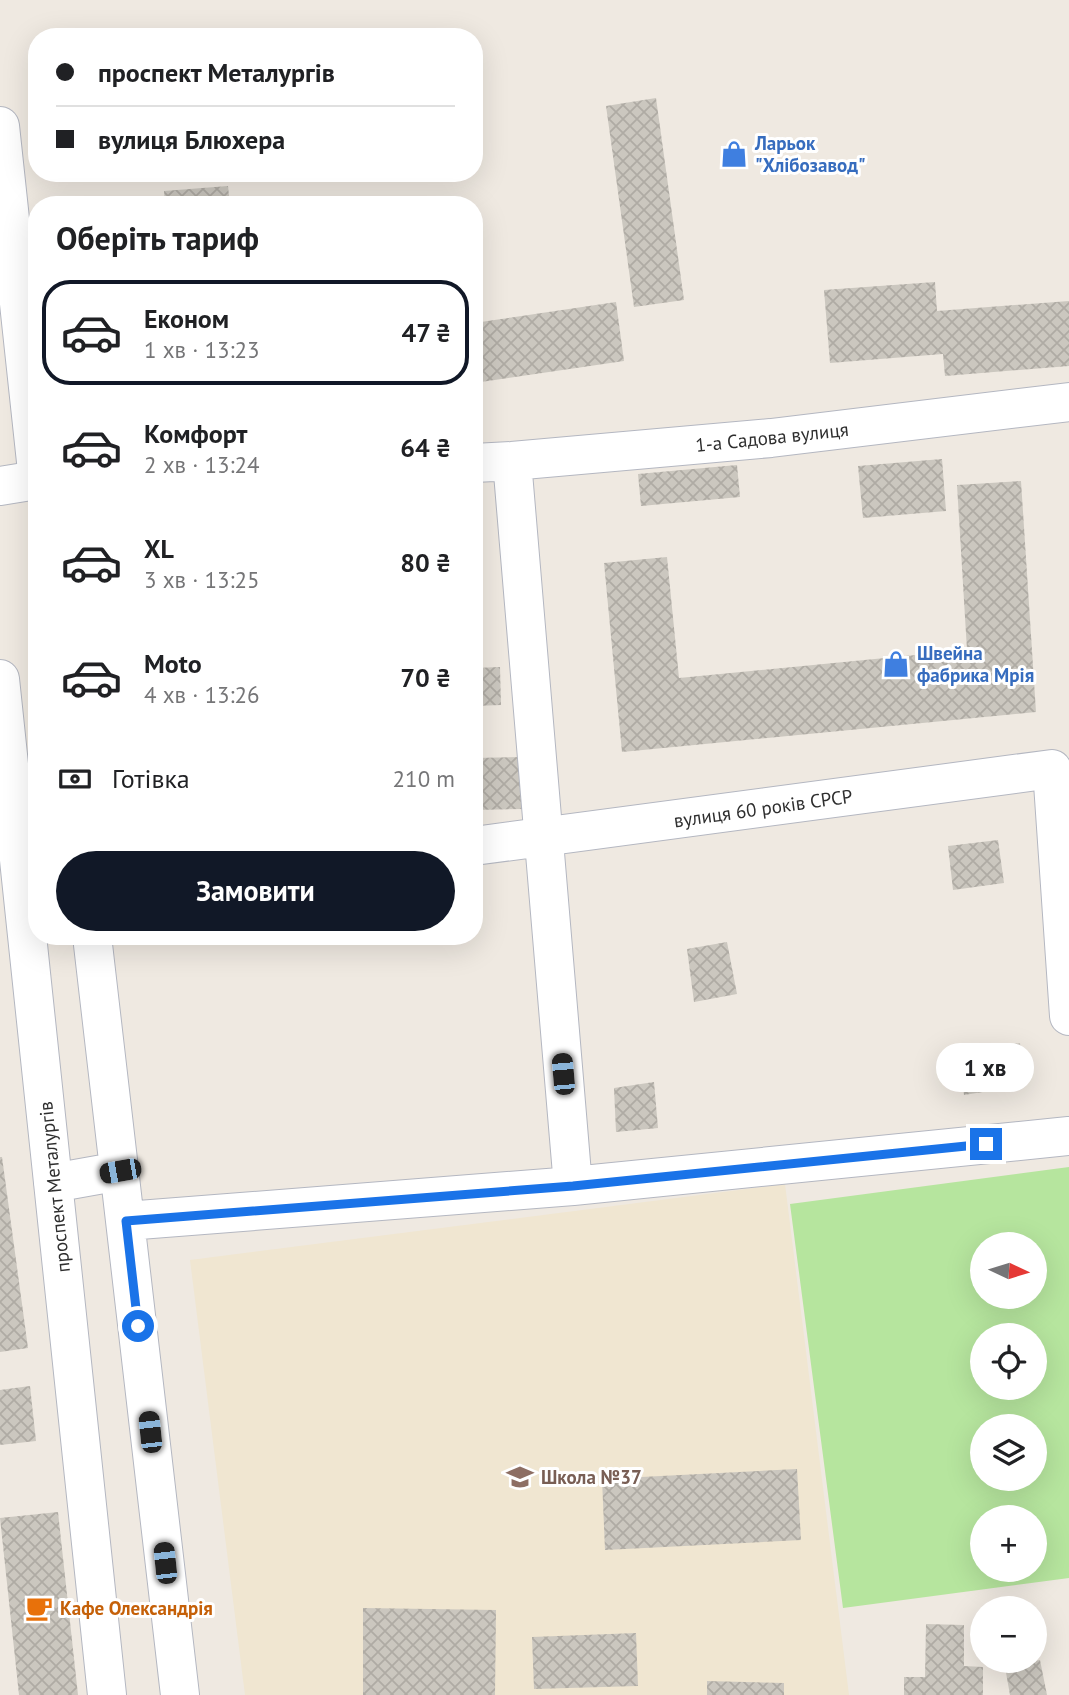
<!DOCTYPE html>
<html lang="uk">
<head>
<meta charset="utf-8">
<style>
  body { margin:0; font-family:"PT Sans",sans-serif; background:#f2f2f2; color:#202124; height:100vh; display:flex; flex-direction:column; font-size:26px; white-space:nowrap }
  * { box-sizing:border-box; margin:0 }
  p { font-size:23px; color:#757577 }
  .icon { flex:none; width:38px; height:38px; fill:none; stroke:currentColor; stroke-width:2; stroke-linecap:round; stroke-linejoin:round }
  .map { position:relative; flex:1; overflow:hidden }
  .sheet { position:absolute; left:28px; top:196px; width:455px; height:749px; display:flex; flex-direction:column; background:#fff; border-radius:28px; box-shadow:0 7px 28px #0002 }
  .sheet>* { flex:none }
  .hud { position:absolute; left:28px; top:28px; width:455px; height:154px; border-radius:28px; box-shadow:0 7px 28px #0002; display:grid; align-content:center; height:154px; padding:0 28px; background:#fff }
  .needle { width:46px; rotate:94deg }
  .controls { position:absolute; left:970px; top:1232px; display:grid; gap:14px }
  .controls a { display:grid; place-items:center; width:77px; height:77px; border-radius:50%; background:#fff; box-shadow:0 7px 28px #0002; font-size:35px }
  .end { position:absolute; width:32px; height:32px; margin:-16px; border:9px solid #1a73e8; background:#fff; box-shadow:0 0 0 4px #fff }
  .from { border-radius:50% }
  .bubble { position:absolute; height:49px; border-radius:24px; background:#fff; box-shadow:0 7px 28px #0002; font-size:23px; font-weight:600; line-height:49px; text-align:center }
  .car { position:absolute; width:21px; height:42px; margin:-21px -10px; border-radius:9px; box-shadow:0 0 5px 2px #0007; background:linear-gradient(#222 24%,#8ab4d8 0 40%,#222 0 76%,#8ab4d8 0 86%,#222 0) }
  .hud b { display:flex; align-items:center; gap:24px; height:66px; font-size:26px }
  .hud b+b { border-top:2px solid #e0e0e0 }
  .hud i { width:18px; height:18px; background:#202124 }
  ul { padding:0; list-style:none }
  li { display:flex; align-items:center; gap:21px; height:105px; margin:0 14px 10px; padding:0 14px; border:4px solid transparent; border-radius:28px }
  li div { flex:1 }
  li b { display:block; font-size:26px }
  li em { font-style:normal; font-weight:600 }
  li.current { border-color:#111827 }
  li>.icon { width:63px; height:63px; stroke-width:1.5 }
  h2 { padding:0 28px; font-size:32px; line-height:84px }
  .pay { display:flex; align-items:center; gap:18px; height:77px; padding:0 28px; font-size:26px }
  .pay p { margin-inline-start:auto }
  .cta { display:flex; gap:14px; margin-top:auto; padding:14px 28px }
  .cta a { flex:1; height:80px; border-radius:42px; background:#111827; color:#fff; font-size:28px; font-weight:600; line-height:80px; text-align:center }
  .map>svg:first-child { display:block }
</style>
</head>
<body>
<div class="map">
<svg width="1069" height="1695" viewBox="0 0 1069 1695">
  <defs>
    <pattern id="building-cross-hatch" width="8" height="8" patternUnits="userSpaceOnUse" patternTransform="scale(1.75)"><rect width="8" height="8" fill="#cbc7bf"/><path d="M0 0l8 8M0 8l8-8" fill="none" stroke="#afaba4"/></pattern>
  </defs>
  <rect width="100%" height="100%" fill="#efe9e1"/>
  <path fill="#f0e6d1" d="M785,1184L849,1695H245L190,1260Z"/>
  <path fill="#b6e59e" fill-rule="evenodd" d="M1069,1167V1578L843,1608L790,1204ZM982,1244H1034V1297H982ZM982,1335H1034V1388H982ZM982,1426H1034V1479H982ZM982,1517H1034V1570H982Z"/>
  <path fill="url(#building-cross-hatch)" d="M656,98L684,300L634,307L606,106Z
    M228,186L230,205H165L164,191Z
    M935,282L937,311L1069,301V366L945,376L943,354L830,363L824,290Z
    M616,302L624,361L474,383V323Z
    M942,459L946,511L863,518L858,466Z
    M737,465L740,497L641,506L638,474Z
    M1021,481L1036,712L622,752L604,563L667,557L679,678L967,650L957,485Z
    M500,667L501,705L474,706V668Z
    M523,757V809L474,810V758Z
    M998,840L1004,883L953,890L948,846Z
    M727,942L737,994L694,1002L687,949Z
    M1020,1043L1026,1085L964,1095L958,1053Z
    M654,1082L658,1128L616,1132L614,1088Z
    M0,1157H2L28,1348L0,1352Z
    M30,1386L36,1441L0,1445V1390Z
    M797,1469L801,1540L605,1550L602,1479Z
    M58,1512L78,1695H19L0,1518Z
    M363,1608L496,1610L495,1695H363Z
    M926,1624L964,1625V1666L983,1667V1695H904V1677H925Z
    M636,1633L638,1686L534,1689L532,1637Z
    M1040,1660L1047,1695H1010L1005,1667Z
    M707,1681L784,1683V1695H707Z"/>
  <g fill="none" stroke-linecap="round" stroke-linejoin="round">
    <defs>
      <path id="minor" d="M0,126L37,471
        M512,461L573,1186
        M474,463L512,461L771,438L1069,402
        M0,486L37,480
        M0,679L107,1695
        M474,846L1052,769L1069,1016
        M92,936L180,1695
        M53,1183L120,1171
        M126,1221L573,1186L1069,1136"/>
    </defs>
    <use href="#minor" stroke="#b4b7c1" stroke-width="40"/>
    <use href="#minor" stroke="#fff" stroke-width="38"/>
  </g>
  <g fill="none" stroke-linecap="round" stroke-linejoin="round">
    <path stroke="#1a73e8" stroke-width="9" d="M138,1326L126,1221L573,1186L986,1144"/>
  </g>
  <defs>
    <symbol id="shop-bare" viewBox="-9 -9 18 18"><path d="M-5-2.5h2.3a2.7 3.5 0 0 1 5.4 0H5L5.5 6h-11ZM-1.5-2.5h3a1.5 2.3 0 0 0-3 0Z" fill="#3f7fe0" stroke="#fff" stroke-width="2.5" paint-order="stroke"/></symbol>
    <symbol id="school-bare" viewBox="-9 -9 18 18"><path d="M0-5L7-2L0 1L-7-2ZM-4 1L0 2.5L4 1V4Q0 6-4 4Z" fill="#8d6e63" stroke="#fff" stroke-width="2.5" paint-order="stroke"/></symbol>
    <symbol id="cafe-bare" viewBox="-9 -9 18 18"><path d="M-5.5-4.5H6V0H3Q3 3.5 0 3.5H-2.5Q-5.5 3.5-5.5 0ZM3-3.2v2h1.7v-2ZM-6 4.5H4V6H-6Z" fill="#e8710a" stroke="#fff" stroke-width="2.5" paint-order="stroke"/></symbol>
  </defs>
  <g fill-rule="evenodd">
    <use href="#shop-bare" x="715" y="135" width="38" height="38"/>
    <use href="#shop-bare" x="877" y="645" width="38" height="38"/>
    <use href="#school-bare" x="501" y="1458" width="38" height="38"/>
    <use href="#cafe-bare" x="20" y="1589" width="38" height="38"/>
  </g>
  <g text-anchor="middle" stroke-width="6" stroke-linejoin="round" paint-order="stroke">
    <g font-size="19" font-weight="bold" fill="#366cbe" stroke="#fff" text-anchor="start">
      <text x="755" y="150">Ларьок<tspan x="755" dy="22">"Хлібозавод"</tspan></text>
      <text x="917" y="660">Швейна<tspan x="917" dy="22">фабрика Мрія</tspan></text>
    </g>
    <g font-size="19" fill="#2e2e2e" stroke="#fff">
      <text transform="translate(772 437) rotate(-6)" y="7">1-а Садова вулиця</text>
      <text transform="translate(763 808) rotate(-8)" y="7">вулиця 60 років СРСР</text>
      <text transform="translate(54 1187) rotate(-96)" y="7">проспект Металургів</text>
    </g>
    <g font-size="19" font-weight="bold" fill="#785e54" stroke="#fff" text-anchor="start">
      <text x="541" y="1484">Школа №37</text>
    </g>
    <g font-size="19" font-weight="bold" fill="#c56008" stroke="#fff" text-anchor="start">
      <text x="60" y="1615">Кафе Олександрія</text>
    </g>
  </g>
</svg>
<div class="controls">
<a><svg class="needle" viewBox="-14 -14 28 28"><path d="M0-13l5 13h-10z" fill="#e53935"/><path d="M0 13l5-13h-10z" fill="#757577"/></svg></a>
<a><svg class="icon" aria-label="locate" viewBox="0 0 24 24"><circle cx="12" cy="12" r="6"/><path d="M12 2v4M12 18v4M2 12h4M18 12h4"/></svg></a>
<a><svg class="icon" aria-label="layers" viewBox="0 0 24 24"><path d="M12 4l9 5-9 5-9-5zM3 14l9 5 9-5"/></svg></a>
<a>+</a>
<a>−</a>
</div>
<i class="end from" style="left:138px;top:1326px"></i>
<i class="end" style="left:986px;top:1144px"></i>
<div class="bubble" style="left:936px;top:1043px;width:98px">1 хв</div>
<i class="car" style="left:563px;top:1074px;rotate:355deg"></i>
<i class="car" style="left:120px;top:1171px;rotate:260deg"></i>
<i class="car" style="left:150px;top:1432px;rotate:354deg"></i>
<i class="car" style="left:165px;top:1563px;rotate:354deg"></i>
<div class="hud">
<b><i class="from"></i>проспект Металургів</b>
<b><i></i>вулиця Блюхера</b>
</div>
<section class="sheet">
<h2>Оберіть тариф</h2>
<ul>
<li class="current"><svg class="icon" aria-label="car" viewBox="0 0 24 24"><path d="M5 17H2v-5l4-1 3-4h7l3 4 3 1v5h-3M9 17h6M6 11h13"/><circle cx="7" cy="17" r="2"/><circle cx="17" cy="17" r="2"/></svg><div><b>Економ</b><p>1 хв · 13:23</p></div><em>47 ₴</em></li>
<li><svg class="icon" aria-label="car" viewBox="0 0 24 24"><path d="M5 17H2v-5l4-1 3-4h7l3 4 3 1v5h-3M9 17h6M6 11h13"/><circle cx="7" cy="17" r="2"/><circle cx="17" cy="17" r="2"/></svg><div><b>Комфорт</b><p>2 хв · 13:24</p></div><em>64 ₴</em></li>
<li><svg class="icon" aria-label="car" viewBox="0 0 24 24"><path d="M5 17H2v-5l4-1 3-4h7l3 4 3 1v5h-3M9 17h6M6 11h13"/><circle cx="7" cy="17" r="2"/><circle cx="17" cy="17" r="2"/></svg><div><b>XL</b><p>3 хв · 13:25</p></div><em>80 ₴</em></li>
<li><svg class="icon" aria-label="car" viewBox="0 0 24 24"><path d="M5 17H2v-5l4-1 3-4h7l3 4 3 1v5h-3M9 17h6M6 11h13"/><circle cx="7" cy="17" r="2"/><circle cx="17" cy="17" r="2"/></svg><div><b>Moto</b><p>4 хв · 13:26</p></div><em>70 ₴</em></li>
</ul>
<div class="pay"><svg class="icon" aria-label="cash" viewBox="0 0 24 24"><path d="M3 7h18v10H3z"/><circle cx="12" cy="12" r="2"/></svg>Готівка<p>210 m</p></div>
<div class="cta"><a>Замовити</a></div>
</section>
</div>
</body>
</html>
